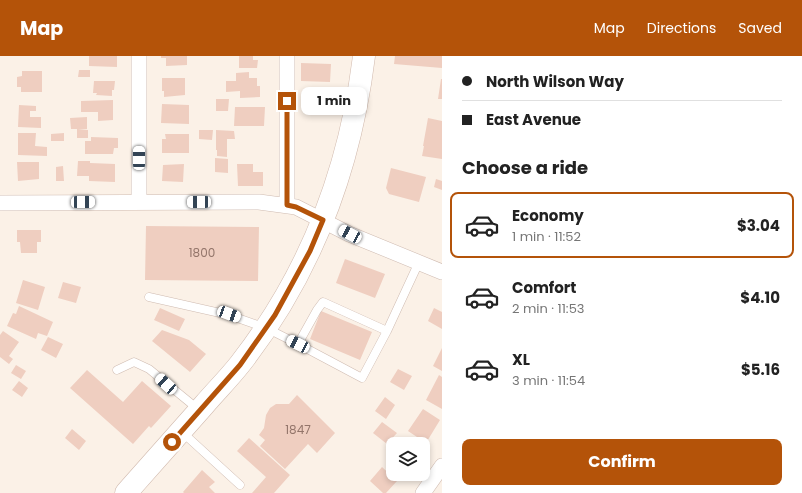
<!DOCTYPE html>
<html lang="en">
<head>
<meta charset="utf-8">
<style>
  body { margin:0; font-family:Poppins,sans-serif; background:#f6f6f6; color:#222; height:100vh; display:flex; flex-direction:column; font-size:15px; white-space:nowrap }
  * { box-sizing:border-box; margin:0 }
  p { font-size:13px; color:#767676 }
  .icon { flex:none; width:22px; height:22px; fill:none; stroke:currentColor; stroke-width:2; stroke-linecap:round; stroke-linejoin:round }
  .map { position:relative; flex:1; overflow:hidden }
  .drawer { display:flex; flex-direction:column; background:#fff; width:360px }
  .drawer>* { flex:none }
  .hud { display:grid; align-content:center; height:88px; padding:0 20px; background:#fff }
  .fabs { position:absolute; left:386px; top:381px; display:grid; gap:8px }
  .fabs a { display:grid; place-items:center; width:44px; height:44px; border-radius:8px; background:#fff; box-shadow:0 2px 6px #0003; font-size:20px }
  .end { position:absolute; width:18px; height:18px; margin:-9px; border:5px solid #b45309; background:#fff; box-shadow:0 0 0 2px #fff }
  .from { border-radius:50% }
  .bubble { position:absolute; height:28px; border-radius:8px; background:#fff; box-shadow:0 2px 6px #0003; font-size:13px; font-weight:700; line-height:28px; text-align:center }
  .car { position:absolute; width:12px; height:24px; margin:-12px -6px; border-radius:5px; box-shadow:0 0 3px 1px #0007; background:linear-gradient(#fff 24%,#345 0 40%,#fff 0 76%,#345 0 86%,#fff 0) }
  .hud b { display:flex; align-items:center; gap:14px; height:38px; font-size:15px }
  .hud b+b { border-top:1px solid #e0e0e0 }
  .hud i { width:10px; height:10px; background:#222 }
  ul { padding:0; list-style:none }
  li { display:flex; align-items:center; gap:12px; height:66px; margin:0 8px 6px; padding:0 12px; border:2px solid transparent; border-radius:8px }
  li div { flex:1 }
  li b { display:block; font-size:15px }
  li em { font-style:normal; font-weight:700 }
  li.selected { border-color:#b45309 }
  li>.icon { width:36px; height:36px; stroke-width:1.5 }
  h2 { padding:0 20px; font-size:18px; line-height:48px }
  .cta { display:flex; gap:8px; margin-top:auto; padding:8px 20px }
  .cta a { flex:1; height:46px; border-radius:8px; background:#b45309; color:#fff; font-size:16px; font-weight:700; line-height:46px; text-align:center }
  header { display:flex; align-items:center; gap:24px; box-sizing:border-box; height:56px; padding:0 20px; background:#b45309; color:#fff }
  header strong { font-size:19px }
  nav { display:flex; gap:22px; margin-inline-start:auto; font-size:14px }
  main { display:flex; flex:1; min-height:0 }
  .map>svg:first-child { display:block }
</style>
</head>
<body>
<header>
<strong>Map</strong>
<nav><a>Map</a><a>Directions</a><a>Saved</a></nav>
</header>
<main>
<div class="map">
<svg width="442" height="437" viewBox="0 0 442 437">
  <rect width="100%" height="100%" fill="#fbf1e7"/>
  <path fill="#efcec0" d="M89,0H117V11L89,10Z
    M161,0H187V9L166,10V2H161Z
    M239,0H253V4H258L257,12H239Z
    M395,0H442V12L394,8Z
    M301,7L331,8L330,26L301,25Z
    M79,14H90V21H78Z
    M22,15H42V36H21V31H17V21L22,20Z
    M249,16V22H257V30H260V41L240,42V35L226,36V25H236V17Z
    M162,22H185V39L164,41V35H162Z
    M441,23H442V43H438Z
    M94,25H115L114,34H112V40L96,39L97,37H93Z
    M216,43H229L228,55H216Z
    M113,44V64L98,65V56H81V45Z
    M162,48L189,49V68L161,67Z
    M19,49L36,50V55H30V61H41V72L18,71Z
    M235,51H265L264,70H234Z
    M87,61V73H78L88,74V82H77V73H71L70,62Z
    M428,62L442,65V103L422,100L424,90H423Z
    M199,74H213L212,84L199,83Z
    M216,74L234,75L235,83H227V101L217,100V94H216Z
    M18,77H36L35,90L47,91V100L18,99Z
    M64,77V85H51V78Z
    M165,78H189V97H162V83H166Z
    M91,81L118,82V92H114L113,98H85V85H91Z
    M215,102L228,103V117L215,116Z
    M78,105H90V107L115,108V126L89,125V120H77Z
    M17,106H39V123L18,125Z
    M184,108L183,126L162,125L163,109Z
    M237,108H253V116H263V130H238Z
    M63,110L64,125H56V111Z
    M391,112L426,121L419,146L389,138L386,132Z
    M436,123L442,125V134L434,131Z
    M146,170L259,171L258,225L145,224Z
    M17,174H41V186H37V197H21L20,186H17Z
    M345,203L385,218L375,242L336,227Z
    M23,224L45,231L38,254L16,247Z
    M63,226L81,231L76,247L58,242Z
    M19,250L53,266L47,280L38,277L36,283L7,270L13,257L16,258Z
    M160,252L185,263L179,275L154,264Z
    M434,252L442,256V273L428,265Z
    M321,255L372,276L360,304L310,283Z
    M162,274L189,284L206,298L190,316L152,285Z
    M3,275L19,286L9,300L13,303L9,308L0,301V279Z
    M48,281L63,288L56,302L41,294Z
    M442,292V315L433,310Z
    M16,309L26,315L21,323L11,317Z
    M398,313L412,320L404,334L390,326Z
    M87,314L123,346L142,325L171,350L151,372L149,370L133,388L70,332Z
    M439,319L442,321V353L426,344Z
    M19,325L28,332L22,341L12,334Z
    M297,339L335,377L317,397L308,388L285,413L260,390L265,384L259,379L264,372L266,359L270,352L276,348H289Z
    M385,341L395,349L386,363L375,355Z
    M423,353L440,364L426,387L408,375Z
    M382,366L397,377L387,388L373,377Z
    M72,373L86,385L79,394L65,382Z
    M249,382L290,419L274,437H252L266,421L237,395Z
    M393,392V406L386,401Z
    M382,411L397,425L386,437H383L370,425Z
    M202,414L215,426L209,431L215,437H184L183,436Z"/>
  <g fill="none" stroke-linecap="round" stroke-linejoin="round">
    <defs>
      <path id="lane" d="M149,241L229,259L266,272L298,288
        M387,275L362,322L298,288L317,254L323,246L387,275L419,206
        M117,314L134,306L149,313L199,354
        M182,376L240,429"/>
      <path id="street" d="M139,146V0
        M0,147L259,146L296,151L349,178L442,216
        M287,149V0
        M423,437L442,410"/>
      <path id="secondary" d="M126,437C152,408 178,378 204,349C216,335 229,322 240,308C311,217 350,114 364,0"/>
    </defs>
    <use href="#lane" stroke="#cfbbb1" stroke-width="9"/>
    <use href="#street" stroke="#cfbbb1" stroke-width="16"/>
    <use href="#secondary" stroke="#d1baae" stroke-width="23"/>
    <use href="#lane" stroke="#fff" stroke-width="8"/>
    <use href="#street" stroke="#fff" stroke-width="15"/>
    <use href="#secondary" stroke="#fff" stroke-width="22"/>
  </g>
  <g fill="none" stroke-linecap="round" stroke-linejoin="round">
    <path stroke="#b45309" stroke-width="5" d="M172,386L240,309L275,259L310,195L323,164L296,151L287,149V45"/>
  </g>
  <g text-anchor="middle" stroke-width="4" stroke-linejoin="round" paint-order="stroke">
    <g font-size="12" fill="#93756a">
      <text x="202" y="201">1800</text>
      <text x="298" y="378">1847</text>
    </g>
  </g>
</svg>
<div class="fabs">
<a><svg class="icon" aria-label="layers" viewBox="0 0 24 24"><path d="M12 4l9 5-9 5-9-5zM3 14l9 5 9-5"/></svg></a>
</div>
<i class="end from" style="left:172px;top:386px"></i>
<i class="end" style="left:287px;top:45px"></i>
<div class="bubble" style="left:301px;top:31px;width:66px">1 min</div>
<i class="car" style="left:139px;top:102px;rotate:0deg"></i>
<i class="car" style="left:83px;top:146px;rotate:89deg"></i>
<i class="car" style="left:199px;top:146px;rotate:270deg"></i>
<i class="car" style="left:350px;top:178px;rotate:298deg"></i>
<i class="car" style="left:229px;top:258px;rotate:110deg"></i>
<i class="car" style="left:298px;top:288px;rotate:296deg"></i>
<i class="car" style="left:166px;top:328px;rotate:312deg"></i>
</div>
<section class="drawer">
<div class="hud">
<b><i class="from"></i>North Wilson Way</b>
<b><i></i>East Avenue</b>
</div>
<h2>Choose a ride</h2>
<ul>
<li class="selected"><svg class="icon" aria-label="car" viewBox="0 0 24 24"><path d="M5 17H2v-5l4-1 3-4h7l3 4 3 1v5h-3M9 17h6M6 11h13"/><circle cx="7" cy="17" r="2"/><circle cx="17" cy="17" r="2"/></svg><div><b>Economy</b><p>1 min · 11:52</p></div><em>$3.04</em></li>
<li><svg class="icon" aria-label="car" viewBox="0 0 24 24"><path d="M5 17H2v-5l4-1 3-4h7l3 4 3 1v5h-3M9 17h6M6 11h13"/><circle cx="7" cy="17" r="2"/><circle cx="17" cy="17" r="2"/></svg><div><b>Comfort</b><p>2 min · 11:53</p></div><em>$4.10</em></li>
<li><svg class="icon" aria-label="car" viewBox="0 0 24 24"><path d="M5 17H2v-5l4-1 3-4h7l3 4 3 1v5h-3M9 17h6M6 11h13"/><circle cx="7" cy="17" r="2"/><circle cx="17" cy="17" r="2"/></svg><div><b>XL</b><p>3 min · 11:54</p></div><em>$5.16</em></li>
</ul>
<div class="cta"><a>Confirm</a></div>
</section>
</main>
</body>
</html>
